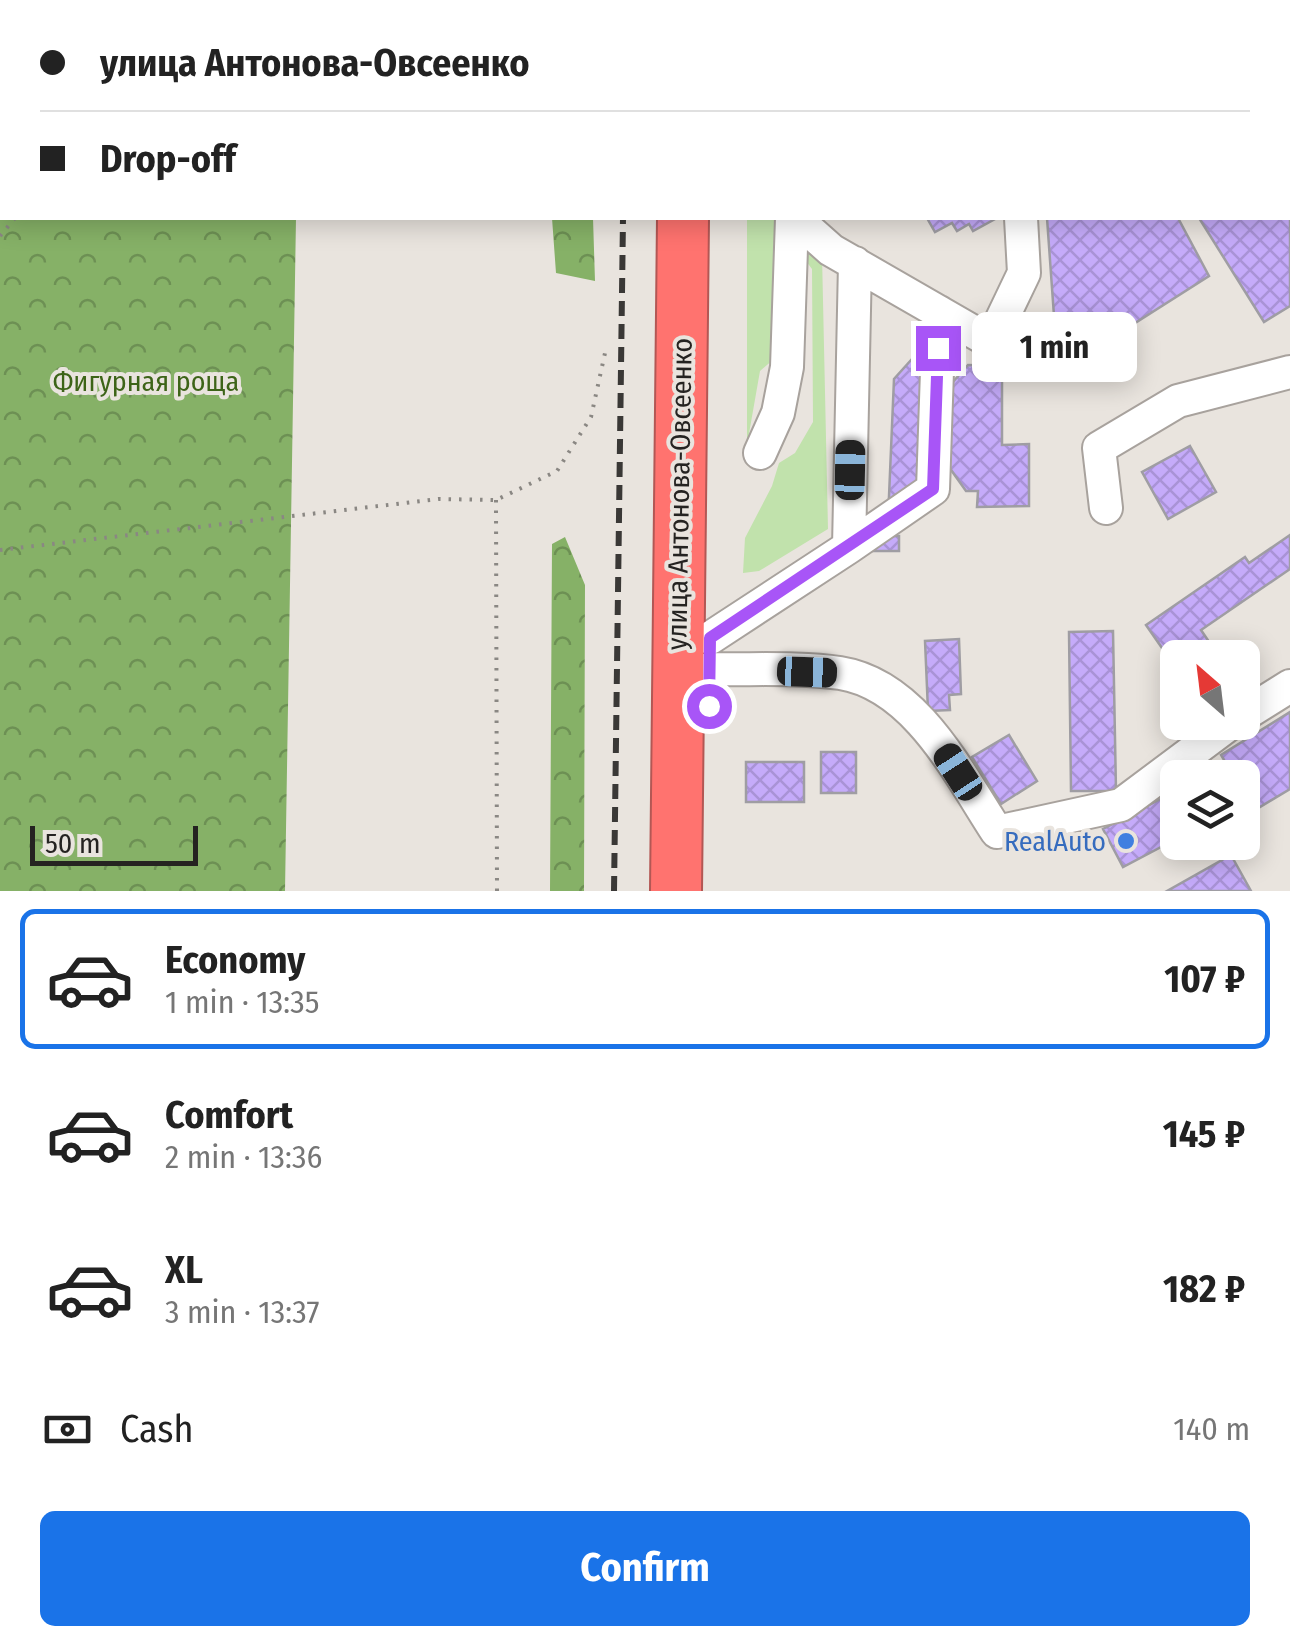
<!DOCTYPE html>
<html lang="en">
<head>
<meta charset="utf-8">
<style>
  body { margin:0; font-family:"Fira Sans Condensed",sans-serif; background:#f6f6f6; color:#222; height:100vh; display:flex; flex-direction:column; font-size:38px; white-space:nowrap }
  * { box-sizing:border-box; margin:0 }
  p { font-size:32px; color:#767676 }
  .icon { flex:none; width:55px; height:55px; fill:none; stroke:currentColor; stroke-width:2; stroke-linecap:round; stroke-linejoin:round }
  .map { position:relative; height:891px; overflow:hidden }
  .drawer { display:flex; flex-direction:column; background:#fff; flex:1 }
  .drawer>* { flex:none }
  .banner { position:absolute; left:0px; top:0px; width:1290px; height:220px; box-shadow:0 5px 25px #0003; display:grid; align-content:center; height:220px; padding:0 40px; background:#fff }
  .needle { width:65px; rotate:332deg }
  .buttons { position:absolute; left:1160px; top:640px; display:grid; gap:20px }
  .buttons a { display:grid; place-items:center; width:100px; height:100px; border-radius:15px; background:#fff; box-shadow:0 5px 25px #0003; font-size:50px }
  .scale { position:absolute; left:30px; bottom:25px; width:168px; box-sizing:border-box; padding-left:10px; border:5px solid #252321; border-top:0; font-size:28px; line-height:35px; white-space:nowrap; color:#252321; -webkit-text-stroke:8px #e9e4de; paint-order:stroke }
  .end { position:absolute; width:45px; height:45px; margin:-22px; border:12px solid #a855f7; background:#fff; box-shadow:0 0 0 5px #fff }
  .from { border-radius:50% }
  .bubble { position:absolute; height:70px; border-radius:15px; background:#fff; box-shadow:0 5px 25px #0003; font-size:32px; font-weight:700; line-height:70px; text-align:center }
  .car { position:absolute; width:30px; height:60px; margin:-30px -15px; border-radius:12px; box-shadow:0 0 8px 2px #0007; background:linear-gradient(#222 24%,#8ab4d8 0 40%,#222 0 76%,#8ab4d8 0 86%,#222 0) }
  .banner b { display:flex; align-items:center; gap:35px; height:95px; font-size:38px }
  .banner b+b { border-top:2px solid #e0e0e0 }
  .banner i { width:25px; height:25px; background:#222 }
  ul { padding:18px 0 0; list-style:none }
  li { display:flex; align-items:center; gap:30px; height:140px; margin:0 20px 15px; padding:0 20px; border:5px solid transparent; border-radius:15px }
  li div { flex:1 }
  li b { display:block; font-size:38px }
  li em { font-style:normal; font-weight:700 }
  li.on { border-color:#1a73e8 }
  li>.icon { width:90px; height:90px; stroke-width:1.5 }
  .pay { display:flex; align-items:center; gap:25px; height:110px; padding:0 40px; font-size:38px }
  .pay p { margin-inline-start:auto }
  .cta { display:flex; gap:20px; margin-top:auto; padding:20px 40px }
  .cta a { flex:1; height:115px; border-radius:15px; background:#1a73e8; color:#fff; font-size:40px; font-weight:700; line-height:115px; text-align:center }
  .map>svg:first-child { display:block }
</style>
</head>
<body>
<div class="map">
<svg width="1290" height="891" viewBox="0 0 1290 891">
  <defs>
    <pattern id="forest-crowns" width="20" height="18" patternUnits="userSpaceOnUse" patternTransform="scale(2.5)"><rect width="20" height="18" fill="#86b167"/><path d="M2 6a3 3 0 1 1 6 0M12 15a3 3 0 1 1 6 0" fill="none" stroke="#6d9054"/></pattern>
    <pattern id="building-cross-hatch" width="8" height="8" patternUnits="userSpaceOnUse" patternTransform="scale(2.5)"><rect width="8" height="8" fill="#c5abfa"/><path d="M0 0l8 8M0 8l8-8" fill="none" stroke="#a993d6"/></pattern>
  </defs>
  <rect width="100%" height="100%" fill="#e9e4de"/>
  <path fill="#c1e2ac" d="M747,218H773L785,228L774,255V359L760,371L747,445Z
    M799,237L822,255L828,529L759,571L743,573L745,538L772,486L779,463L795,453L813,422L812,269L800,253Z"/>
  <path fill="url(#forest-crowns)" d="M0,0L208,2H2V218H296L285,891H0Z
    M552,218H593L595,281L556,273Z
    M565,537L585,585L584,891H550L552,544Z"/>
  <path fill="url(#building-cross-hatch)" stroke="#9f9da3" stroke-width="2.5" d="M1290,67V306L1264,322L1199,218H1288Z
    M927,218H995V219L973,231L969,224L957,231L952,223L935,232Z
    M1047,218H1178L1209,276L1058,372Z
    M929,340L926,486L888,520L894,379Z
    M968,365L1002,366V445L1029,444V506L977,507L978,491H966L949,467L952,383Z
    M1190,446L1216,492L1168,519L1142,472Z
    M1290,535V569L1201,630L1220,658H1178V671L1146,625L1245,557L1249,563Z
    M867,536H899V551H867Z
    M1113,631L1116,791H1071L1069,632Z
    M959,639L961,694L949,695L950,710L928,711L925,641Z
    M1290,712V789L1255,810L1242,790V778H1235L1221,755Z
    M1009,735L1037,781L1001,804L972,757Z
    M821,752H856V793H821Z
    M746,762H804V802H746Z
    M1178,790V838L1123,867L1103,829Z
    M1231,855L1251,891H1167Z"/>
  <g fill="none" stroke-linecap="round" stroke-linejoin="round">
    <path stroke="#c2bdb8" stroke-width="32" stroke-dasharray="32 16" stroke-linecap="butt" d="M1204,0L1206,2"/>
    <defs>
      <path id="minor" d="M833,2V0
        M1008,2V0
        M1288,14L1290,12
        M795,218L831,250L991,342L1024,273L1021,218
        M760,453L778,413L787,367L792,218
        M1106,508L1099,448L1178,401L1290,372
        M849,547L933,489L939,312
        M710,638L849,547L855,263
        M709,669C752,670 798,667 840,673C916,685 959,774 997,832L1121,805L1232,722
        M1242,716L1290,686"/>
      <path id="highway" d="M716,2V0
        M676,891L683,218"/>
    </defs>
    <use href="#minor" stroke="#a8a29d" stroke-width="36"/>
    <use href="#highway" stroke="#b35754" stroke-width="54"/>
    <path stroke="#8a8783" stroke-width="4" stroke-dasharray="2.5 8" stroke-linecap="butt" d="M236,2L238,0
      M0,236L15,218
      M496,500L497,891
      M0,550L439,499L496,500L557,471L591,417L605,353"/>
    <use href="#minor" stroke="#fff" stroke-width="32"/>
    <use href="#highway" stroke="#ff736f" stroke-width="50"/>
    <path stroke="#3a3836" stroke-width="6" stroke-dasharray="15 8" stroke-linecap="butt" d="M625,2V0
      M614,891L623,218"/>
  </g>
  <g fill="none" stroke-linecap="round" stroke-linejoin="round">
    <path stroke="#a855f7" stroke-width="12" d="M709,706L710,638L933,489L938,348"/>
  </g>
  <circle fill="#3f7fe0" stroke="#e9e4de" stroke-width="4" cx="1126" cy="841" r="10"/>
  <g text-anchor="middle" stroke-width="8" stroke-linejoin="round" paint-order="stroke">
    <g font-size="28" fill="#3d6418" stroke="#e9e4de">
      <text x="146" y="391">Фигурная роща</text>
    </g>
    <g font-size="28" fill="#252321" stroke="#e9e4de">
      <text transform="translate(679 494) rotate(-89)" y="10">улица Антонова-Овсеенко</text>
    </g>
    <g font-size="28" fill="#366cbe" stroke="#e9e4de" text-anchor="end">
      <text x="1106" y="851">RealAuto</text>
    </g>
  </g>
</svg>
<div class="buttons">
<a><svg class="needle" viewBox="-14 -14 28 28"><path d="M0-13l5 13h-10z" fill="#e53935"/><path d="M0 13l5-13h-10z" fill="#767676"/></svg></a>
<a><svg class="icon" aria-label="layers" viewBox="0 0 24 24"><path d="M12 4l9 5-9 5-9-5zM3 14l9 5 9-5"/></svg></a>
</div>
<div class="scale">50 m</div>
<i class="end from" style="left:709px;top:706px"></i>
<i class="end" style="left:938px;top:348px"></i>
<div class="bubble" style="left:972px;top:312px;width:165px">1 min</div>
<i class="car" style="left:850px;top:470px;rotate:1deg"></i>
<i class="car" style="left:807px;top:672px;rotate:92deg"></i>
<i class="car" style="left:958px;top:772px;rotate:327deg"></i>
<div class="banner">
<b><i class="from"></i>улица Антонова-Овсеенко</b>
<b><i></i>Drop-off</b>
</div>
</div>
<section class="drawer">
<ul>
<li class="on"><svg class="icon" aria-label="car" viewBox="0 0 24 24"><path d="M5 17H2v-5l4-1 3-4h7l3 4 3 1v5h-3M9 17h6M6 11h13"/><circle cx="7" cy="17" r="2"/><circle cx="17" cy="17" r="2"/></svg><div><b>Economy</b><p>1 min · 13:35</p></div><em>107 ₽</em></li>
<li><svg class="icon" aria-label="car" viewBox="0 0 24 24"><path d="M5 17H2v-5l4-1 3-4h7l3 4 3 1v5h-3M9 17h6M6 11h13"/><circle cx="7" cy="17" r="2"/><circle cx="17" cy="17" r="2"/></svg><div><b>Comfort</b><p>2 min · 13:36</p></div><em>145 ₽</em></li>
<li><svg class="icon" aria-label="car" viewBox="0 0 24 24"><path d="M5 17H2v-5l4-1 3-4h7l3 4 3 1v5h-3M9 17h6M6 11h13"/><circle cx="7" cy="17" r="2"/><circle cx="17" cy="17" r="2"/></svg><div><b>XL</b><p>3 min · 13:37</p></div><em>182 ₽</em></li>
</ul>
<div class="pay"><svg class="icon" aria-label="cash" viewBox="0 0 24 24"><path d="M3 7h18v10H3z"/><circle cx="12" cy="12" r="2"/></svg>Cash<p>140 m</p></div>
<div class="cta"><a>Confirm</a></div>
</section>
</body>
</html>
